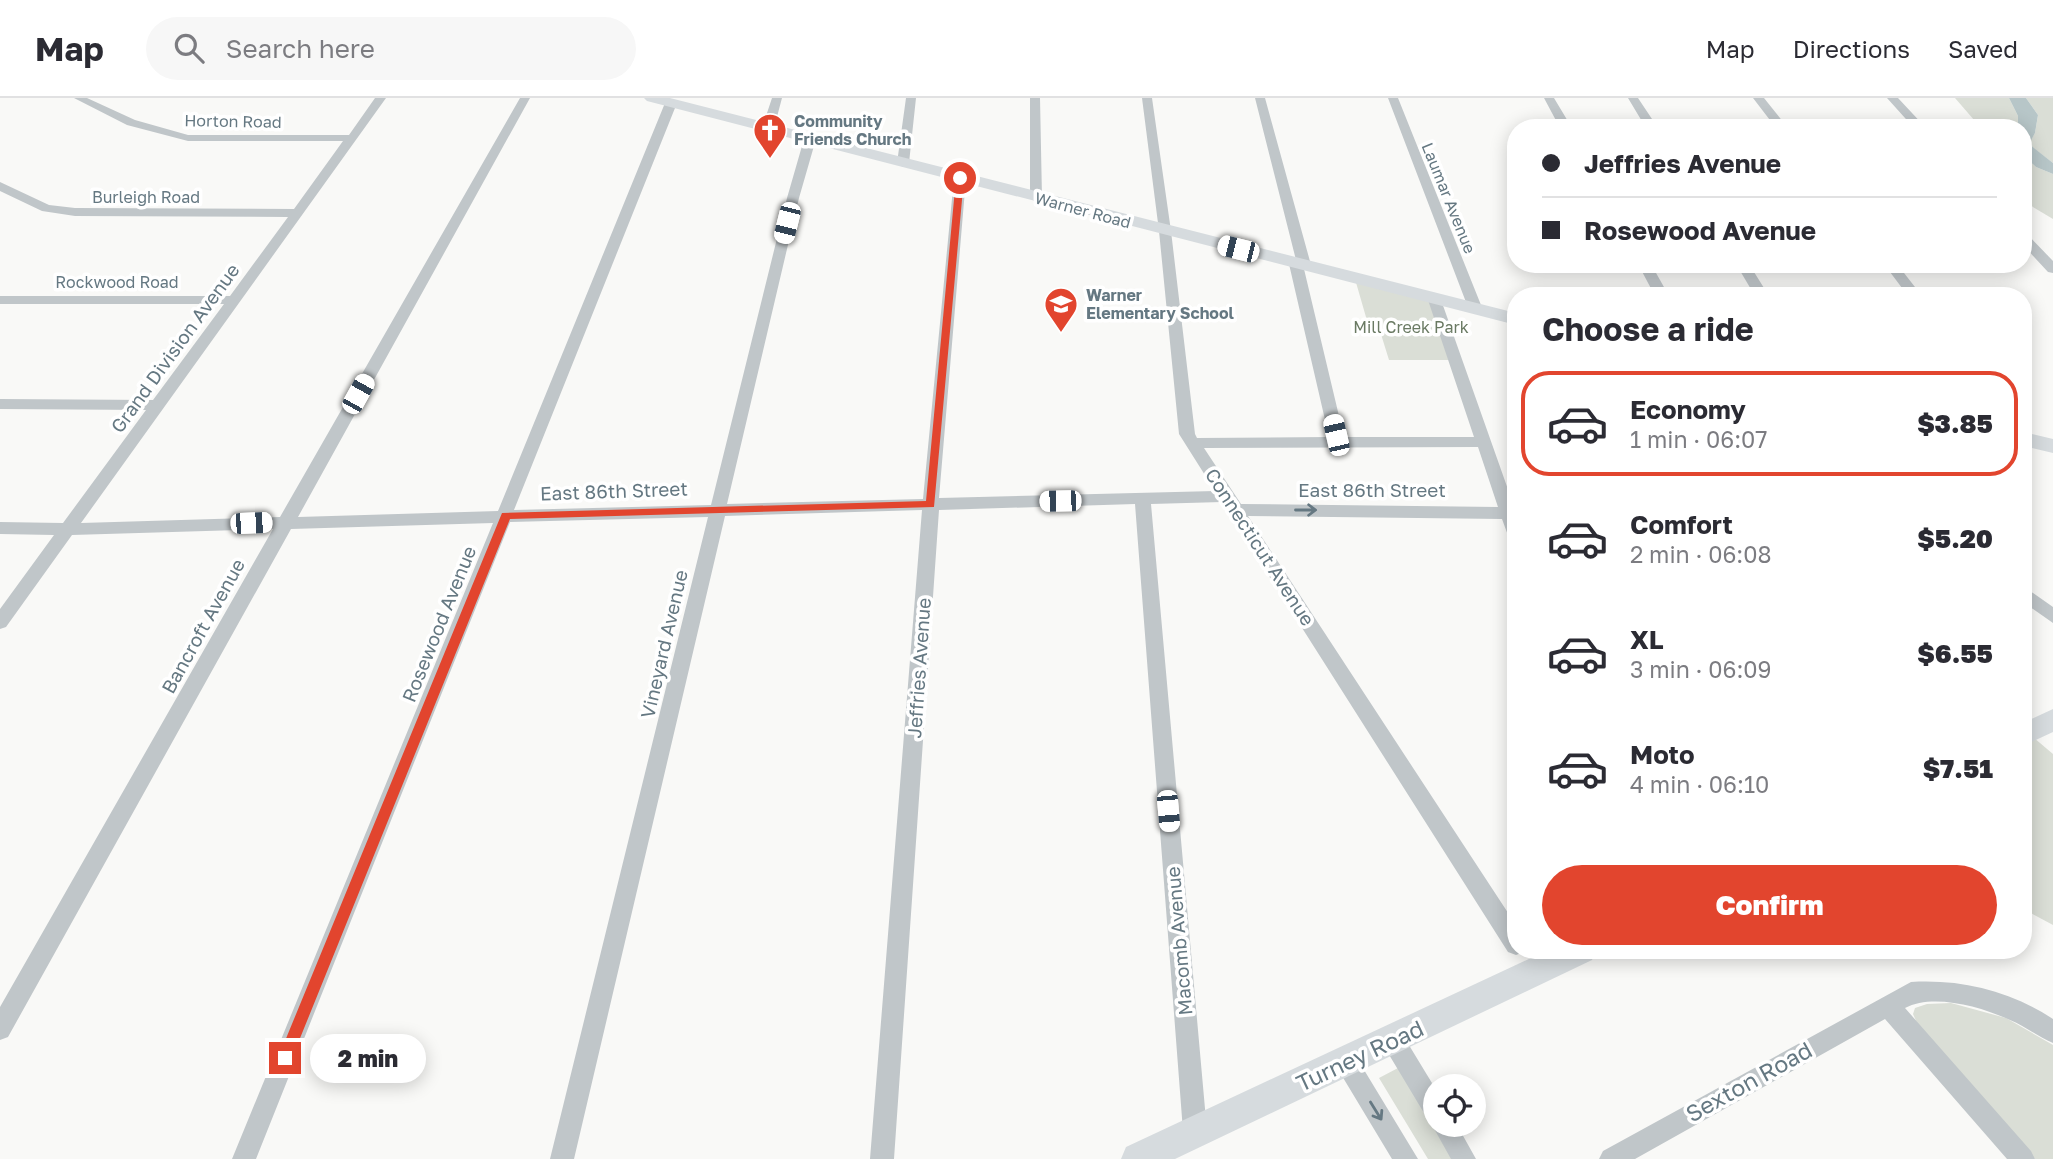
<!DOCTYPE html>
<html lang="en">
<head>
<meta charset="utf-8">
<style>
  body { margin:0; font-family:"Golos Text",sans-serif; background:#f7f7f7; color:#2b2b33; height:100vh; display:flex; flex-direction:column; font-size:26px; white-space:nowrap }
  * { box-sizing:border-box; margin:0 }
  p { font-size:23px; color:#7c7c81 }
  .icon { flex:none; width:38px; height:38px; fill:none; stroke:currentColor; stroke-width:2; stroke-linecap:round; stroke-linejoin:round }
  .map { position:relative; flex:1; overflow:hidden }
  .panel { position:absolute; left:1507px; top:189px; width:525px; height:672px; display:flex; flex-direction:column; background:#fff; border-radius:28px; box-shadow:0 4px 18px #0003 }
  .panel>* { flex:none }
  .top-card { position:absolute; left:1507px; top:21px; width:525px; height:154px; border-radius:28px; box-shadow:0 4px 18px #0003; display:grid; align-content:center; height:154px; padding:0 35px; background:#fff }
  .fabs { position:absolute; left:1423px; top:976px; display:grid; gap:14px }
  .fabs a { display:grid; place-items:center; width:63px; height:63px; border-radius:50%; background:#fff; box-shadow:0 4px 18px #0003; font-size:35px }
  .end { position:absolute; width:32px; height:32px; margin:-16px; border:9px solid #e2452e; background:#fff; box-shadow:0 0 0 4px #fff }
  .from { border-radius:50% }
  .bubble { position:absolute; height:49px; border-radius:24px; background:#fff; box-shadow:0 4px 18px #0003; font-size:23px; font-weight:800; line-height:49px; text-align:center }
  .car { position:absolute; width:21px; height:42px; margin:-21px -10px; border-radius:9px; box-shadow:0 0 5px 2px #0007; background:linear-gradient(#fff 24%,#345 0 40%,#fff 0 76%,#345 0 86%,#fff 0) }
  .top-card b { display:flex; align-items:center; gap:24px; height:66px; font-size:26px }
  .top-card b+b { border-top:2px solid #e1e1e2 }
  .top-card i { width:18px; height:18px; background:#2b2b33 }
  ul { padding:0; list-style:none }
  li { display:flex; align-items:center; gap:21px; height:105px; margin:0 14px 10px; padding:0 21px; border:4px solid transparent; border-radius:28px }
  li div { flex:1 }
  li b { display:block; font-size:26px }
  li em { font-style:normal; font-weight:800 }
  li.on { border-color:#e2452e }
  li>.icon { width:63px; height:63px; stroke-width:1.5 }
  h2 { padding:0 35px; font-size:32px; line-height:84px }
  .primary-button { display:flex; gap:14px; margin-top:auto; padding:14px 35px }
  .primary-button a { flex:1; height:80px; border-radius:42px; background:#e2452e; color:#fff; font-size:28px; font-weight:800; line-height:80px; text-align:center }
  header { display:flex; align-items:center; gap:42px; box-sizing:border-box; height:98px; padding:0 35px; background:#fff; border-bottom:2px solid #e1e1e2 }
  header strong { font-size:33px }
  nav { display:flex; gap:38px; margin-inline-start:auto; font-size:24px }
  .search { width:490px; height:63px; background:#f7f7f7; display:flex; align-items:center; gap:18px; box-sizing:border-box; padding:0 24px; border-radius:38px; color:#7c7c81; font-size:26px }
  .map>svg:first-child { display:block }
</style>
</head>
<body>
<header>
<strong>Map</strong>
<div class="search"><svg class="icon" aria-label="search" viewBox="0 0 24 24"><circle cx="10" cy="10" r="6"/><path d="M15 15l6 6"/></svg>Search here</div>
<nav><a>Map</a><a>Directions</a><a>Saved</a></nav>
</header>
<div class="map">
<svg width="2053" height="1061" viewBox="0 0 2053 1061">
  <rect width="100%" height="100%" fill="#f9f9f7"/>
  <path fill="#daded6" d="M1955,0H2009L2018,18V30H1981Z
    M2026,0H2053V65L2028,46L2035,35L2038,17Z
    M2023,57L2036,69L2053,76V121L2023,103Z
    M1355,181L1435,202L1456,262H1389L1380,233H1370Z
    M2028,635L2053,656V827L2023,811V637Z
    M1951,905L2006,920L2053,947V1061H2035L1923,938L1913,916L1915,910L1927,906Z
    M1398,970L1453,1061H1428L1379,980Z"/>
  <path fill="#b7c6c8" d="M2009,0H2026L2038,17L2035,35L2029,46L2053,65V76L2036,69L2023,57V30H2018V18Z"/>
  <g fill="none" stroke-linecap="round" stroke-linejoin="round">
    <path fill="#c0c6c9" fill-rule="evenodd" d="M74,0H87L135,22L188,37H349L375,0H386L81,425L280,419L520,0H530L298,419L498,413L665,5L671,2L677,5L514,412L711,407L787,100L804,41L810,38L816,41L799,100L727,406L923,401L954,80L960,76L966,80L939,400L1215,393L1179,336L1159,133L1142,0H1152L1171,133L1195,336L1197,340L1329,339L1289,166L1296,162L1255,0H1265L1311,167L1304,171L1344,339H1474L1428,202L1430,199H1440L1516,414V445L1510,443L1502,421L1248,418L1516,827V852H1524V854L1516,857L1508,854L1222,404L1151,406L1207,1033L1203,1041L1195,1045L1187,1041L1183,1033L1135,406L939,412L894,1061H870L922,412L725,418L574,1061H550L708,419L510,424L256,1061H232L493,425L291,431L8,939L0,942V909L273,431L72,437L6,529L0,531V511L54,437L0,436V424L63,425L146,312L0,311V301L153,302L224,206H0V198H230L288,119L75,118L42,113L0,93V84L49,107L75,110L294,111L343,43H188L127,27ZM1478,349L1498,409L1241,406L1204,350Z
      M772,0H782L774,30L768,33L762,30Z
      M906,0H916L909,65L903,69L897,65Z
      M1030,0H1040L1042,100L1036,104L1030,100Z
      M1388,0H1398L1483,212L1481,215H1471L1469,212Z
      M1544,0H1554L1572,30H1560Z
      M1628,0H1638L1658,30H1646Z
      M1753,0H1764L1788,30H1776Z
      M1887,0H1898L1926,30H1914Z
      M2023,135L2027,136L2053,163V175L2048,174L2023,147Z
      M1638,166H1651L1669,198H1655Z
      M1736,166H1749L1769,198H1755Z
      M1884,166H1897L1922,198H1908Z
      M2023,488L2053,509V525L2023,504Z
      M1911,884C1962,881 2010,893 2053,921V945C2038,939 2025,928 2010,922C1982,909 1933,895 1905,910L2031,1053L2035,1061H2007L1885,921L1635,1061H1599L1603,1053Z
      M1393,931L1401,934L1435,990V1027H1457L1476,1061H1451L1432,1027L1434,1023L1427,1020L1385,950L1382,942L1385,934Z
      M1347,954L1355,957L1418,1061H1392L1339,973L1336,965L1339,957Z"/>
    <path fill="#d6dbde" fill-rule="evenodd" d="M644,0H670L1516,215V227L647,3Z
      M2023,334L2053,341V355L2023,348Z
      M2053,611V634L2023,648V625Z
      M1548,852H1596L1592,862L1175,1061H1121L1126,1049Z"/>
  </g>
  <defs><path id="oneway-shaft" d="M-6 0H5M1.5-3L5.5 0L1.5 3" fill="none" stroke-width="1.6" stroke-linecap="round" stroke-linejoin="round" transform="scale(1.75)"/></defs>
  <g stroke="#657882">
    <use href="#oneway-shaft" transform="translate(1306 412)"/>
    <use href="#oneway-shaft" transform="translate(1376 1013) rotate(58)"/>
  </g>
  <path fill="#e2452e" d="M960,78L964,80L934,409L510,421L290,965L285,967L280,965L278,960L502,415L926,403L956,80Z"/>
  <defs>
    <symbol id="church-pin" viewBox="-11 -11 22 30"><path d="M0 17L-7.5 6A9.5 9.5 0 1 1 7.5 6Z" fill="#e2452e" stroke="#fff"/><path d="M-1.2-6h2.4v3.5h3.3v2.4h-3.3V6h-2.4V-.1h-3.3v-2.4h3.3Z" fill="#fff"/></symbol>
    <symbol id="school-pin" viewBox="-11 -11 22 30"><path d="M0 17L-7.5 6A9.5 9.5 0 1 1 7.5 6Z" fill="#e2452e" stroke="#fff"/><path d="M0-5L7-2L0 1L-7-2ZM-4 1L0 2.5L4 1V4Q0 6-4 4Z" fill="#fff"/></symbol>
  </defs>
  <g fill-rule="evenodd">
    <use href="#church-pin" x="751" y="13" width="38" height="52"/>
    <use href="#school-pin" x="1042" y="187" width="38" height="52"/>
  </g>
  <g text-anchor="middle" stroke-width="7" stroke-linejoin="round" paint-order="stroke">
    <g font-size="16" fill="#657882" stroke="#fff">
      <text transform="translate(233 23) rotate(1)" y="6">Horton Road</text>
      <text x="146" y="105">Burleigh Road</text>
      <text transform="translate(1449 100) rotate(68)" y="6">Laumar Avenue</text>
      <text transform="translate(1083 112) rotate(15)" y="6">Warner Road</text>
      <text x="117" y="190">Rockwood Road</text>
    </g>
    <g font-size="16" font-weight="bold" fill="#657882" stroke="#fff" text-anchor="start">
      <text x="794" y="29">Community<tspan x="794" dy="18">Friends Church</tspan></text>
      <text x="1086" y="203">Warner<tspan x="1086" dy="18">Elementary School</tspan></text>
    </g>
    <g font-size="16" fill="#6a7a63" stroke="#fff">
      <text x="1411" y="235">Mill Creek Park</text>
    </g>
    <g font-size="19" fill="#657882" stroke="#fff">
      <text transform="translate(175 250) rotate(-54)" y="7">Grand Division Avenue</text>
      <text x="1372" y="399">East 86th Street</text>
      <text transform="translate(614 393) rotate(-2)" y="7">East 86th Street</text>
      <text transform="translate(1260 449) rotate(57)" y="7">Connecticut Avenue</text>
      <text transform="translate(439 526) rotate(-68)" y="7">Rosewood Avenue</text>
      <text transform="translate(203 528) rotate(-61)" y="7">Bancroft Avenue</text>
      <text transform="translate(664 546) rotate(-77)" y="7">Vineyard Avenue</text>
      <text transform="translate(919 570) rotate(-86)" y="7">Jeffries Avenue</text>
      <text transform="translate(1179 843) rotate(-95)" y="7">Macomb Avenue</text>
    </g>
    <g font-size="23" fill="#657882" stroke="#fff">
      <text transform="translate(1360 958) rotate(-25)" y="8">Turney Road</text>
      <text transform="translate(1749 984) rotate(-29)" y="8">Sexton Road</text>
    </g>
  </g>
</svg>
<div class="fabs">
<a><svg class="icon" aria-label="locate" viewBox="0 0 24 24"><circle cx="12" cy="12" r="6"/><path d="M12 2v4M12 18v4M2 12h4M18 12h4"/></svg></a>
</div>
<i class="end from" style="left:960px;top:80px"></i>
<i class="end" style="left:285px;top:960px"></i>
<div class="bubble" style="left:310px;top:936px;width:116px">2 min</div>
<i class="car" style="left:787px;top:125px;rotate:194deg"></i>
<i class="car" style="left:1238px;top:151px;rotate:284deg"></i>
<i class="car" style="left:358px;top:296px;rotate:29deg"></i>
<i class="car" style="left:1336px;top:337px;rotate:347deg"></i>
<i class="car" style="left:1060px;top:403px;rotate:269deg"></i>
<i class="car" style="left:251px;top:425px;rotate:88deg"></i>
<i class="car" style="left:1168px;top:713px;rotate:175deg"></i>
<div class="top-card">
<b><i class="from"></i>Jeffries Avenue</b>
<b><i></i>Rosewood Avenue</b>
</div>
<section class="panel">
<h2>Choose a ride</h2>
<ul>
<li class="on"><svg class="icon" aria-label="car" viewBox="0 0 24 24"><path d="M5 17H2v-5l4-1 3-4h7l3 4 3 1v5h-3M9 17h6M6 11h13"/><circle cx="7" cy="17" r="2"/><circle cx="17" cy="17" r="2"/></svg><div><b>Economy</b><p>1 min · 06:07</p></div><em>$3.85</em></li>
<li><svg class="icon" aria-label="car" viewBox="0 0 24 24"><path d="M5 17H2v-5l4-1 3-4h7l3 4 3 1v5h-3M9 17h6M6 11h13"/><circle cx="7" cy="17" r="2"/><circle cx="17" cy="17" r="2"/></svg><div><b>Comfort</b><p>2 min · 06:08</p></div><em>$5.20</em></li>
<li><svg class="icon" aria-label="car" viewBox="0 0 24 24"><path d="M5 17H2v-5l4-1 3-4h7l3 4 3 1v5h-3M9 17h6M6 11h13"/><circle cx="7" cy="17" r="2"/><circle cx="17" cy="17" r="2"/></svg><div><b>XL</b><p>3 min · 06:09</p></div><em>$6.55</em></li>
<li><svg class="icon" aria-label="car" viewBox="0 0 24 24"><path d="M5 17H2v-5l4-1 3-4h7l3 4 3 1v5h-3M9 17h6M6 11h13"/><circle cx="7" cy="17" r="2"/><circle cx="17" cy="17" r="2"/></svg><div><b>Moto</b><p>4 min · 06:10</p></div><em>$7.51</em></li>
</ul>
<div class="primary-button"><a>Confirm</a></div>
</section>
</div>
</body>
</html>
